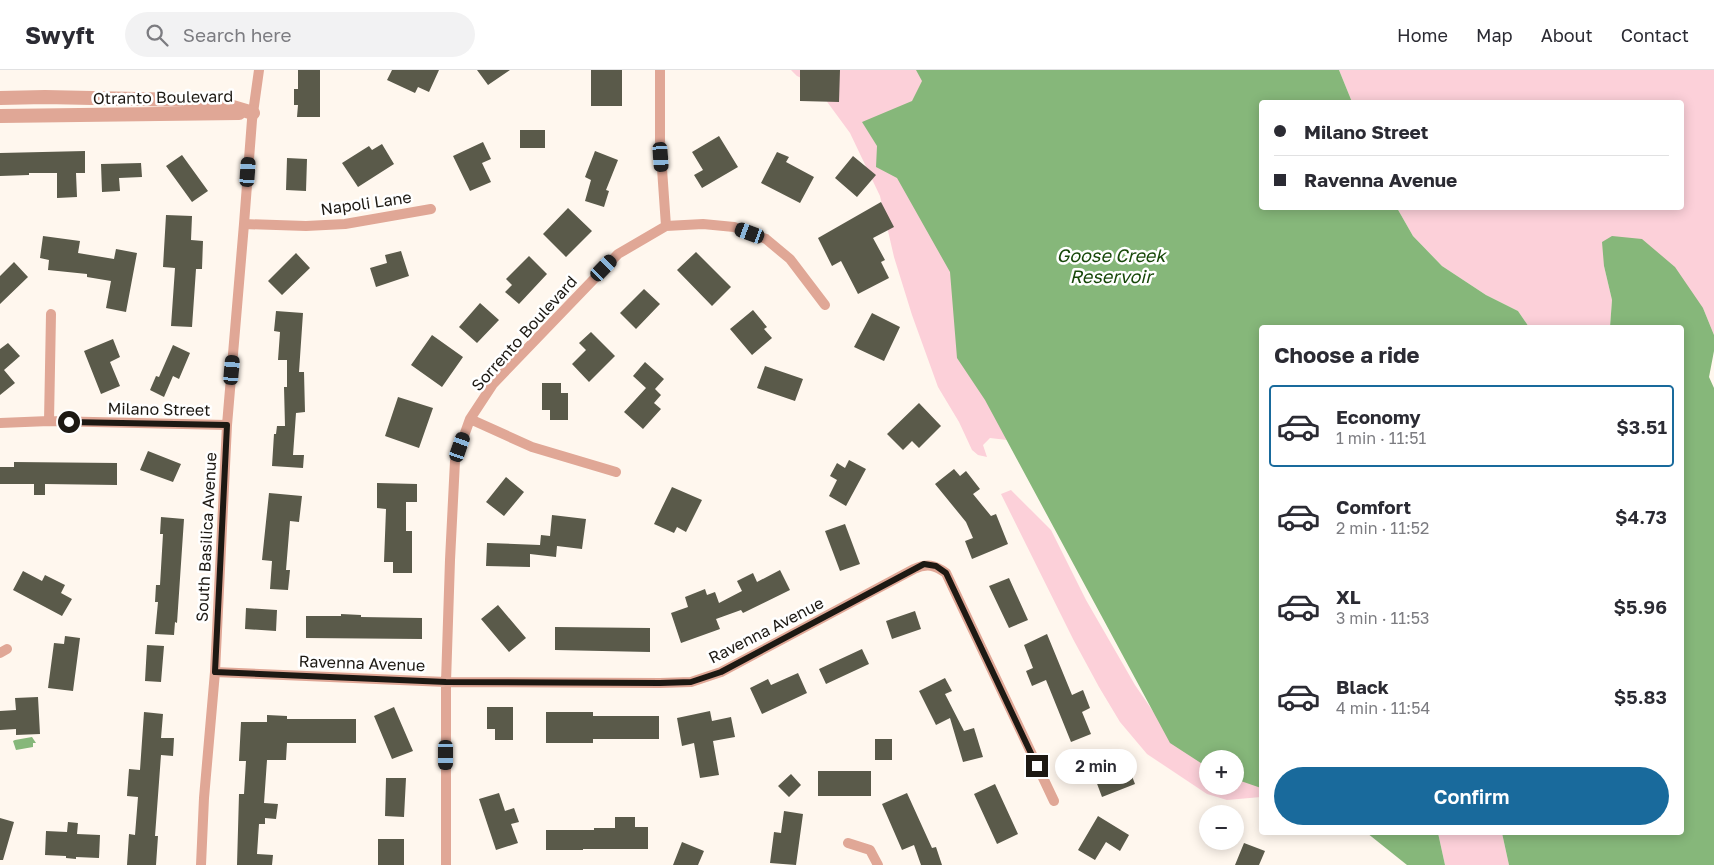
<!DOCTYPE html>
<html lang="en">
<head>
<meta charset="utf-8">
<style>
  body { margin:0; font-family:"Golos Text",sans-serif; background:#f2f2f3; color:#2b2b33; height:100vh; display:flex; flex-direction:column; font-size:19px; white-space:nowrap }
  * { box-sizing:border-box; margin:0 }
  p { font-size:16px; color:#7c7c81 }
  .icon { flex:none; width:28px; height:28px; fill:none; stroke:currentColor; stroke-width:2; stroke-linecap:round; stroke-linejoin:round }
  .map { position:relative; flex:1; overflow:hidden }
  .details { position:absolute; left:1259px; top:255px; width:425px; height:510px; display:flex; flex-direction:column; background:#fff; border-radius:5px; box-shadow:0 2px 12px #0003 }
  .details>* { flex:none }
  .guide { position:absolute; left:1259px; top:30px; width:425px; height:110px; border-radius:5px; box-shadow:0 2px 12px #0003; display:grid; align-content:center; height:110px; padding:0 15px; background:#fff }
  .fabs { position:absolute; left:1199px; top:680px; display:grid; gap:10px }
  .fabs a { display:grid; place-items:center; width:45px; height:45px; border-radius:50%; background:#fff; box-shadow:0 2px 12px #0003; font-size:25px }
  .end { position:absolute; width:22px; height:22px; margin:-11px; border:6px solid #1d1913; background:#fff; box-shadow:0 0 0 2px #fff }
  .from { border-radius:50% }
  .bubble { position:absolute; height:35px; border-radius:18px; background:#fff; box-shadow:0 2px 12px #0003; font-size:16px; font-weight:600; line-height:35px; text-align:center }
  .car { position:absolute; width:15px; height:30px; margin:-15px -8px; border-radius:6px; box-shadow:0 0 4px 1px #0007; background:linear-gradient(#222 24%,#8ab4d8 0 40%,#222 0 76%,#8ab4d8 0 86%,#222 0) }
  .guide b { display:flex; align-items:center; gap:18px; height:48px; font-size:19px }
  .guide b+b { border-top:1px solid #e1e1e2 }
  .guide i { width:12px; height:12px; background:#2b2b33 }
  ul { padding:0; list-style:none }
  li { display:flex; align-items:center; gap:15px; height:82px; margin:0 10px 8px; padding:0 5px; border:2px solid transparent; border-radius:5px }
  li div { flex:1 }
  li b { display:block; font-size:19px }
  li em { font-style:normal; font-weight:600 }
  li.active { border-color:#196a9c }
  li>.icon { width:45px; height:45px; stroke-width:1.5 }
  h2 { padding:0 15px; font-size:22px; line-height:60px }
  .button { display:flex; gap:10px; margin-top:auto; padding:10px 15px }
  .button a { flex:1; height:58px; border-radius:30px; background:#196a9c; color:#fff; font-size:20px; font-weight:600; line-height:58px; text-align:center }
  header { display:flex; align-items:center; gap:30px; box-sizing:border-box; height:70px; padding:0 25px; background:#fff; border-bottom:1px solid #e1e1e2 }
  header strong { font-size:24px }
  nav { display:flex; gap:28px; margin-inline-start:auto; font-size:18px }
  .search { width:350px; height:45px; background:#f2f2f3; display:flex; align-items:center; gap:12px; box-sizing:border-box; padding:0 18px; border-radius:28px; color:#7c7c81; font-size:19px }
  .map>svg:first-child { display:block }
</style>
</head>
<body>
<header>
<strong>Swyft</strong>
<div class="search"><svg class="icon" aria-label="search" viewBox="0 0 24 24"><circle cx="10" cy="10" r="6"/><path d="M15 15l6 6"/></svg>Search here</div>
<nav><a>Home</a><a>Map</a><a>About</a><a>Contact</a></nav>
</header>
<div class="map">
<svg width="1714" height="795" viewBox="0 0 1714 795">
  <rect width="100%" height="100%" fill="#fff7ee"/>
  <path fill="#fcd0d9" d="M791,0H969L1007,370L990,368L983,375L987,387L978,385L972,380L959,352L938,317L912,245L894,187L880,126L850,63L814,14L797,6Z
    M1339,0H1714V265L1703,238L1604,196L1612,230L1610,257H1529L1518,241L1486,225L1442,196L1413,166L1397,138H1681V32H1352Z
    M1011,420L1051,460L1086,530L1135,615L1174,672L1208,689V716H1235V691L1261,701V727L1227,730L1207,724L1147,684L1120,652L1099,617L1073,569L1001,424Z
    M1438,763H1502L1509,795H1445Z"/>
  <path fill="#86b77a" d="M916,0H1339L1352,32H1261V138H1397L1413,166L1442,196L1486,225L1518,241L1529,257L1261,258V718L1235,709V689H1208L1207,697L1170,673L985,330L957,288L950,202L897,108L876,97L877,76L862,52L912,31L922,11Z
    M1612,166L1642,169L1675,197L1703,238L1714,265V281L1709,307L1714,318V795H1509L1502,763L1681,762V258L1610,257L1612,230L1604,196L1602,172Z
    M32,667L36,673H33V677L16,680L13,671L15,670Z
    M1367,763H1438L1445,795H1407Z"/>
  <path fill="#5a5a4a" d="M298,0H320V47H297L298,35H294V19H298Z
    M392,0H439L429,22L418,17L415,23L387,10Z
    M477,0H510L488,15Z
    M591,0H622V36H591Z
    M800,0H840L839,32L800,31Z
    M520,60H545V78H520Z
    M719,66L738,97L702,118L694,105L703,100L692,82Z
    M483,72L491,89L482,93L491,112L470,121L453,86Z
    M382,74L394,94L358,117L342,93L369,76L372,80Z
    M85,81V103H76L77,127L57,128V103H29V105L0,106V83Z
    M595,81L618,90L606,120L609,121L604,137L585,131L591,110L585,107Z
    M777,82L789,87L786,92L814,107L800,133L761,113Z
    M182,85L208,121L192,132L166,96Z
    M853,86L876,105L857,127L835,108Z
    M287,88L307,89L306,121L286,120Z
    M141,93L142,107L119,108L120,121L102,122L101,94Z
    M881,132L894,157L873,168L885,190L881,192L889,208L858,224L841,191L832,196L818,168Z
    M568,138L592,161L566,187L543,164Z
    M166,145L192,146L191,170L203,171L202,199H196L192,257L171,256L175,198L163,197Z
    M43,166L80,171L78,183L114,189L116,179L137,183L126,242L106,238L111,211L87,207V204L48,200L49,190L40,188Z
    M401,181L409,206L376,217L370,198L387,193L385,185Z
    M696,182L731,217L712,236L677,200Z
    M296,183L310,198L282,225L268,211Z
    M529,186L547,204L519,234L505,222L512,215L506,209Z
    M14,192L28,207L0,234V206Z
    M644,219L660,234L636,259L620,243Z
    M480,233L499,250L477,273L459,257Z
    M753,240L767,257L764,259L772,268L752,285L730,259Z
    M276,241L303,243L299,302H304L305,342L296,343L293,385H304L303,398L272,396L274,364H276L277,356H285L284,317H287V290H278L280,262L274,261Z
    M872,243L900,257L884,291L854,277Z
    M591,262L615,286L589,312L572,294L586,280L579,273Z
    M432,265L463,287L442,317L411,295Z
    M113,269L120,287L110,292L120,316L101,324L84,281Z
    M8,273L20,286L4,300L15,313L0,325V279Z
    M173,275L190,283L179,309L173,306L164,327L150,320L156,306L159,307Z
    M645,292L664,309L655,319L661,325L654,333L661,339L643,359L624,342L646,318L633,306Z
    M765,296L803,309L795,331L757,318Z
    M542,313H561V323H568V350H550V340H542Z
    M398,327L433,338L419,378L385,366Z
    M919,333L941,356L919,378L912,371L903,380L887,364Z
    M148,381L181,394L173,412L140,400Z
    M849,390L866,399L846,436L829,426L837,410L830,406L837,393L845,398Z
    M14,392L117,393V415L45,414V425H34V414H0V397H14Z
    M954,399L960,406L966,401L980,419L973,424L991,446L996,444L1008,474L972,489L965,471L973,468L966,452L935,414Z
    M506,407L524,422L504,446L486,432Z
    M377,413L417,414V432H406V461H412V503H393V492H384L386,439L377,438Z
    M672,417L702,430L686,462L677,457L674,463L654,454Z
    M269,423L302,426L299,452L290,451L286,500H290L288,520L270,519L272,491L262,490Z
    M552,445L586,449L582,479L557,476L556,487L530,484V497L486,496L487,473L540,475L541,465L550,466Z
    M161,447L184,449L177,553L175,552L174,565L155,564L158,532H155L156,515H160L163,464H160Z
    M845,454L860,494L840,501L825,461Z
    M780,500L790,520L743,543L741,540L716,549L720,559L681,573L671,543L688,537L685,527L705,519L707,525L715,522L719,533L742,521L737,511L753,503L757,512Z
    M23,501L42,511L45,505L65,515L61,523L72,529L62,546L13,520Z
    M1009,508L1028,550L1009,558L989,516Z
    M498,535L526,568L509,582L481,549Z
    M246,538L277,540L276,561L245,559Z
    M915,541L921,559L892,569L886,551Z
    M341,544L361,545V547L422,548V569L306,568V546H341Z
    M555,557L650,558V582L555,580Z
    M1047,564L1072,625L1083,620L1090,638L1082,642L1091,664L1071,672L1046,610L1032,616L1026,601L1033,598L1024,575Z
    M65,566L80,568L73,621L48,618L54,573L64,574Z
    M147,575L164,576L161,612L145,611Z
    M862,579L869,594L826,614L819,599Z
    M798,603L807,623L762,644L750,618L768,609L771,615Z
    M945,608L952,621L945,624L964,661L974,658L983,687L963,692L950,648L936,655L919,621Z
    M38,627L40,664L16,665V659L0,660V641L16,640L15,628Z
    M394,637L413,681L392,689L374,646Z
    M487,637H513V670H495V659H487Z
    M710,641L712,651L731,647L735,667L713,671L719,705L700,708L694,673L682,676L677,648Z
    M144,642L163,644L161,668H174L173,686L161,685L155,766H158L156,795H127L129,764L135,765L138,727L127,726L129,699L140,700Z
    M546,642H593V646H659V669H593V673H546Z
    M267,645L287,646V649H356V673H287L286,690H267L264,733L278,734L276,749L265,748V754H259L257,784L273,785L272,795H237L239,724H244L246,691H239L241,652H267Z
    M875,669H892V690H875Z
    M1122,680L1135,714L1102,727L1096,711L1106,707L1099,689Z
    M818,701H871V726H818Z
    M791,704L801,715L789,727L778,716Z
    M386,708H406L404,747L385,746Z
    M995,714L1018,764L997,774L974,724Z
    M499,723L505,741L514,738L519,752L511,754L518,773L496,780L479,729Z
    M907,723L932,778L936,777L942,795H921L914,775L902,780L882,734Z
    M784,741L803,744L796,795L770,793L774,762L781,763Z
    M1098,746L1129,765L1120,781L1106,772L1095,790L1078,780Z
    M615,747H635V757H648V779H583V780H546V760H594V758H615Z
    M0,748L14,752L3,790H0Z
    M68,752L78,753L77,764L100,765L99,788L76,787V789L66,788V786L45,785L46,761L67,762Z
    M378,769H404V795H378Z
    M682,772L704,781L698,795H673Z
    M1244,773L1265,781L1259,795H1235Z"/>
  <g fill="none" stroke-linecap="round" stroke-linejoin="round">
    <path stroke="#e0a796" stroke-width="10" d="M660,0V70L666,156
      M244,154L306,156L345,154L431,139
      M470,349L532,377L616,402
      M49,351L51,244
      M0,353L49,351L227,355
      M0,583L7,579
      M215,602L446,612L660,613L691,612L721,602L914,499C927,493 935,495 946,503L1054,731
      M848,773L870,780L878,795
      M201,795L204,728L215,602L227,355L244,154L252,50L259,0
      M446,795V612L450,490L455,391L470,349L493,314L618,184L666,156L703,154L734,157L766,169L790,189L825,235"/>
    <path stroke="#e0a796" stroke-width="14" d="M0,28L45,27L186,30L226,35L253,43
      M0,46L239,43"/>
  </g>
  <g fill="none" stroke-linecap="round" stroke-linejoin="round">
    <path stroke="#1d1913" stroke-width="6" d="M69,352L227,355L215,602L446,612L660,613L691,612L721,602L924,494L936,496L946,503L1037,696"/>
  </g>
  <g text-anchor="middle" stroke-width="5" stroke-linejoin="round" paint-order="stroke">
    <g font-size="16" fill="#1d1913" stroke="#fff">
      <text transform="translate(163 27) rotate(-1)" y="6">Otranto Boulevard</text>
      <text transform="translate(366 133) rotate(-8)" y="6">Napoli Lane</text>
      <text transform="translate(524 263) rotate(-48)" y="6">Sorrento Boulevard</text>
      <text transform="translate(159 339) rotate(1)" y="6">Milano Street</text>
      <text transform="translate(206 467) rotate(-87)" y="6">South Basilica Avenue</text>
      <text transform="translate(766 560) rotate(-27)" y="6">Ravenna Avenue</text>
      <text transform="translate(362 593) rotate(2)" y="6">Ravenna Avenue</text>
    </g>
    <g font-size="18" font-style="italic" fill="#174809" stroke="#fff">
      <text x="1111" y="192">Goose Creek<tspan x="1111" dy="21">Reservoir</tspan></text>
    </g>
  </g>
</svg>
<div class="fabs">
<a>+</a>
<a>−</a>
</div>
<i class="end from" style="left:69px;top:352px"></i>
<i class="end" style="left:1037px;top:696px"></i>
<div class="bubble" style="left:1055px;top:679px;width:82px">2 min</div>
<i class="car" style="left:661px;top:87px;rotate:176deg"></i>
<i class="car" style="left:248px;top:102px;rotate:4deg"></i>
<i class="car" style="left:750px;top:163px;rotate:290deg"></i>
<i class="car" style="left:604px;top:198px;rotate:44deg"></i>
<i class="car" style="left:232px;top:300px;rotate:5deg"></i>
<i class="car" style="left:460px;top:377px;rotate:19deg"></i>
<i class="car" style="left:446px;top:685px;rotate:180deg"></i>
<div class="guide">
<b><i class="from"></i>Milano Street</b>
<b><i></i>Ravenna Avenue</b>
</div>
<section class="details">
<h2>Choose a ride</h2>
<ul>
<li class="active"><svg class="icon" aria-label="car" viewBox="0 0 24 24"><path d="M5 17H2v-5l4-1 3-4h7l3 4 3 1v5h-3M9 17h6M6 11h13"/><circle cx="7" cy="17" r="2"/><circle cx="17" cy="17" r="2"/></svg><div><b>Economy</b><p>1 min · 11:51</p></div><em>$3.51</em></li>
<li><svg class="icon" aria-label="car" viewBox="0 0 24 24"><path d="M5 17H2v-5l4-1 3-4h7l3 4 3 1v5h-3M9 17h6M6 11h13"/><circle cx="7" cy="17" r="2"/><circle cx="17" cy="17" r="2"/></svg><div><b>Comfort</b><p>2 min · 11:52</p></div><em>$4.73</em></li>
<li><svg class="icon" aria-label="car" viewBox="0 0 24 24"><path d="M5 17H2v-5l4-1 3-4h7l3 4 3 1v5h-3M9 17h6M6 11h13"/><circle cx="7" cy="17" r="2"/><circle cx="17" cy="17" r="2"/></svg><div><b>XL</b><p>3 min · 11:53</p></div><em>$5.96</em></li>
<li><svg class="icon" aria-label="car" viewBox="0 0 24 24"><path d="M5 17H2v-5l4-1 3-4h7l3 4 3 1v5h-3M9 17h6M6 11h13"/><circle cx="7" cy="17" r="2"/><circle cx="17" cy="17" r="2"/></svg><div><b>Black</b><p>4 min · 11:54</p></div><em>$5.83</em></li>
</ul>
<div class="button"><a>Confirm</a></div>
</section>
</div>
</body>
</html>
